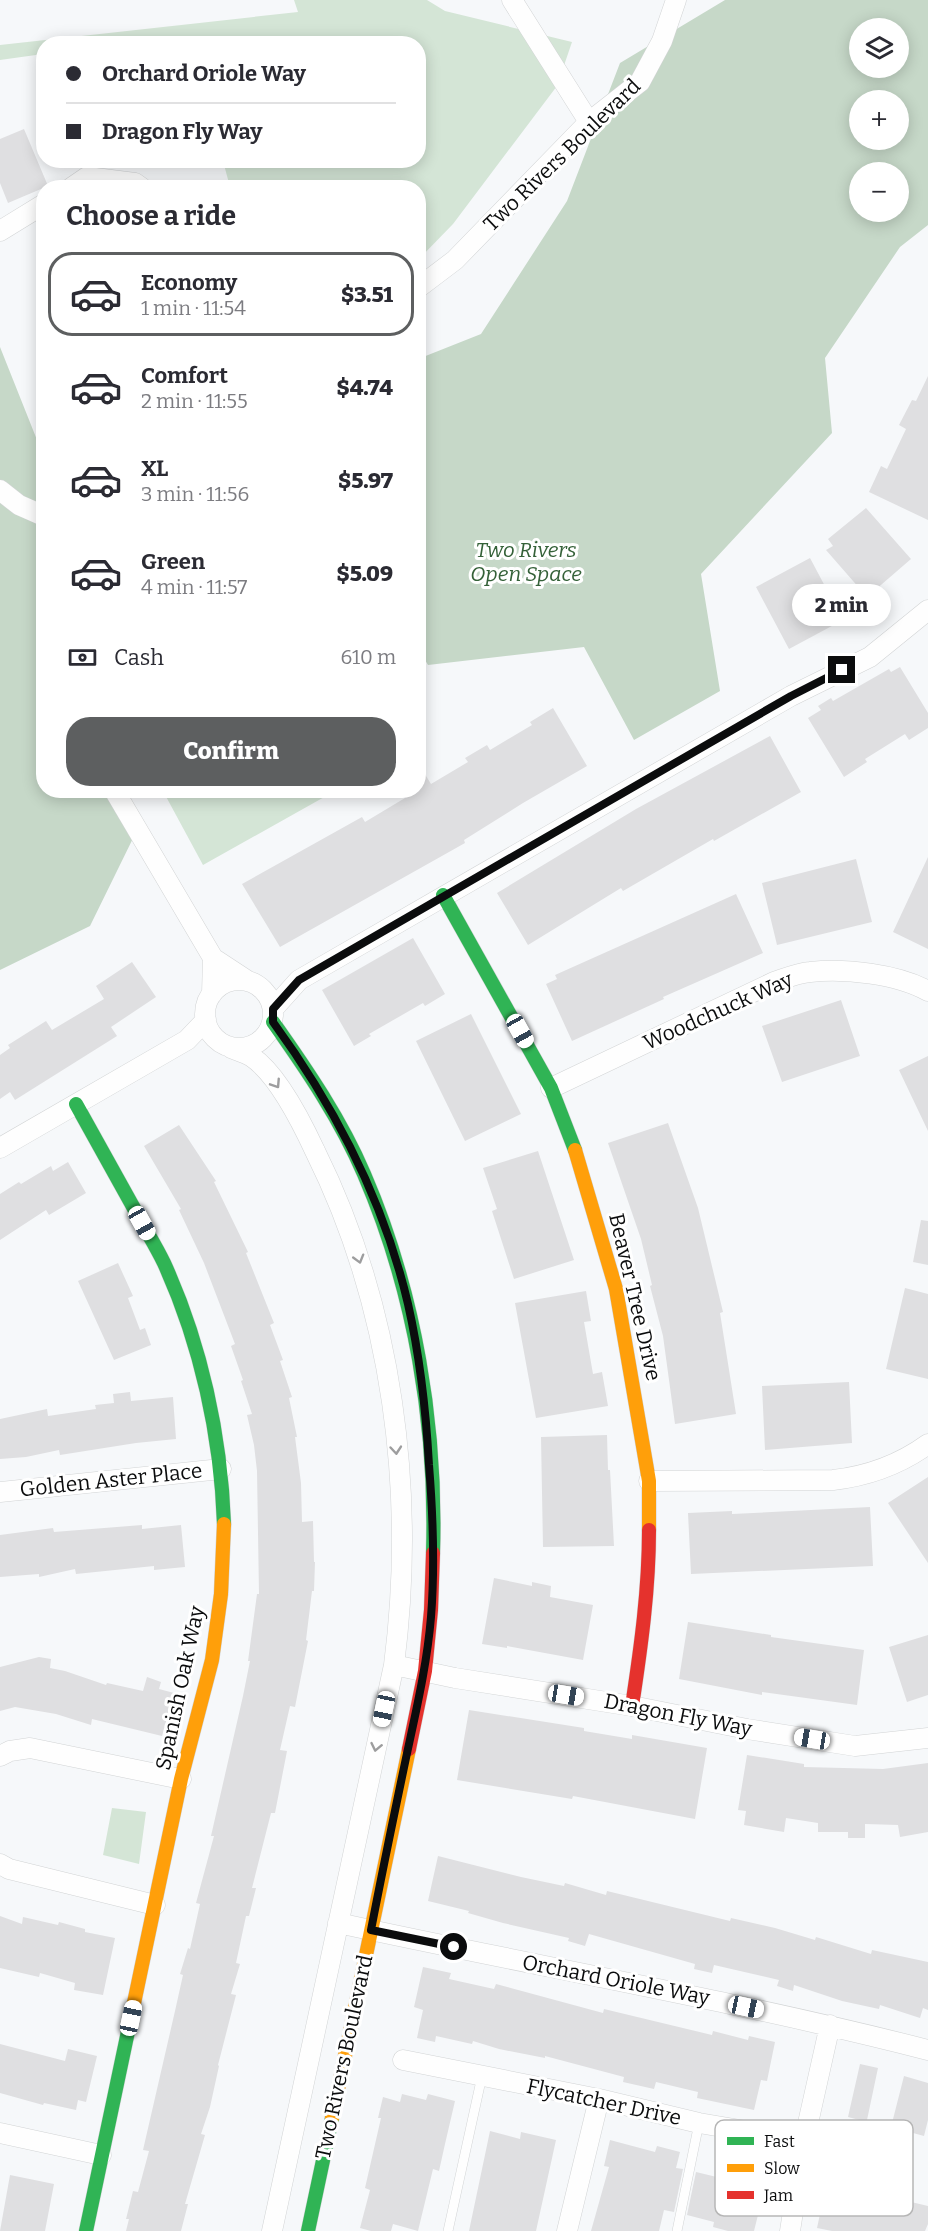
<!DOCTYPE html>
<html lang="en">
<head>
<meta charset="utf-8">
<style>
  body { margin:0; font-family:Bitter,serif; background:#f7f7f7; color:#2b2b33; height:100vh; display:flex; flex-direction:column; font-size:22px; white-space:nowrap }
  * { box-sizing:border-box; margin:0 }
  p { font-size:20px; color:#7c7c81 }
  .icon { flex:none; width:33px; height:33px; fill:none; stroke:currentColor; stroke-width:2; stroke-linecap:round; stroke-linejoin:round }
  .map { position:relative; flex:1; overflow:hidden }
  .panel { position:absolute; left:36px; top:180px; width:390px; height:618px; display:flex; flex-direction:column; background:#fff; border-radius:24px; box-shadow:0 3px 15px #0003 }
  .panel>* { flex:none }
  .hud { position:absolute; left:36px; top:36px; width:390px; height:132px; border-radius:24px; box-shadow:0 3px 15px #0003; display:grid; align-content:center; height:132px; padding:0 30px; background:#fff }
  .fabs { position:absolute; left:849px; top:18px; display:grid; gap:12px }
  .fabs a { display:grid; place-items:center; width:60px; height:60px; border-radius:50%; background:#fff; box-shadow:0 3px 15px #0003; font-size:30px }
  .end { position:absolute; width:27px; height:27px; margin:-14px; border:8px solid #0b0c0d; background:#fff; box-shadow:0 0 0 3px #fff }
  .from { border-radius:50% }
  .bubble { position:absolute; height:42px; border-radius:21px; background:#fff; box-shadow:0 3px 15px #0003; font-size:20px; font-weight:800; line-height:42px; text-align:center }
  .car { position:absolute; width:18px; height:36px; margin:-18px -9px; border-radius:8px; box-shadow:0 0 4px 2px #0007; background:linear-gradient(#fff 24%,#345 0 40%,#fff 0 76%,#345 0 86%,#fff 0) }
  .hud b { display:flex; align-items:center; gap:21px; height:57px; font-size:22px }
  .hud b+b { border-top:2px solid #e1e1e2 }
  .hud i { width:15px; height:15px; background:#2b2b33 }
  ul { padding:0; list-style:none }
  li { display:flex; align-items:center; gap:18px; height:84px; margin:0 12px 9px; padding:0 18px; border:3px solid transparent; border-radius:24px }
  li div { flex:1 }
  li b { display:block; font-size:22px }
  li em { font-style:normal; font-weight:800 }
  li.current { border-color:#5d5f60 }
  li>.icon { width:54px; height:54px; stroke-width:1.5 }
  h2 { padding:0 30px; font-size:27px; line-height:72px }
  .pay { display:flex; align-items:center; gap:15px; height:66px; padding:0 30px; font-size:22px }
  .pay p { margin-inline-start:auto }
  .primary-button { display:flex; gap:12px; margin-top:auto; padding:12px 30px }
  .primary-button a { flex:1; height:69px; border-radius:24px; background:#5d5f60; color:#fff; font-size:24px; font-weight:800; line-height:69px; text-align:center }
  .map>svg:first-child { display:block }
</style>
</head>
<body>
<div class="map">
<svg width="928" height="2231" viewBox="0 0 928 2231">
  <rect width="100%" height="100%" fill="#f6f8fa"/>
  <path fill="#d4e5d6" d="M294,0H427L445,11L572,42L557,86L453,224L419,259L418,188L230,187L223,161L418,160V44H44L43,54L0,60V45L298,12Z
    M163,791H335L203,865Z
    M112,1808L146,1812L139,1864L103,1855Z"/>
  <path fill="#c6d8c8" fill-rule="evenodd" d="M725,0H928V225L900,247L825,358L832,433L701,574L720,691L634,740L584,647L428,665L418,648V359L481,334L567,201L620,63ZM860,28H898V68H860ZM860,100H898V140H860ZM860,172H898V212H860Z
    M0,347L43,455L44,790L126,791L141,822L90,926L0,970Z"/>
  <path fill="#dfdfe1" d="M24,129L48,186L8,203L0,183V139Z
    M928,376V520L869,492L881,466L887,469L906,429L899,425L912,400L916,401Z
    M866,508L911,559L867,597L826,550L833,546L828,539Z
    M810,558L843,620L789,649L756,587Z
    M900,667L928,713V728L909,740L905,734L865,759L867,762L844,777L808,718L821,710L818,706L831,698L833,701L889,669L891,672Z
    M553,708L587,766L523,803L464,840L465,843L280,947L242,884L362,817L365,822L405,798L400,790H418V763L431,784L468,762L465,758L487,745L490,750L532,725L530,722Z
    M770,736L801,792L714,841L713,839L623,891L621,888L528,945L497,893L636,809Z
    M928,857V949L893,932Z
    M856,859L872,922L777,945L762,883Z
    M736,894L763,953L663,997L664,999L572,1041L546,984L557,979L555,975Z
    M413,938L445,994L425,1006L423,1003L369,1034L371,1036L354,1046L322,990Z
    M132,962L156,997L111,1027L117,1036L15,1100L10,1092L0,1099V1055L10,1048L8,1045L46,1021L52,1030L104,999L96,986Z
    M841,1000L860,1056L782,1082L762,1026Z
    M471,1014L521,1114L465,1141L416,1041Z
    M928,1056V1131L899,1070Z
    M668,1123L698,1208L723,1312L720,1313L736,1414L675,1424L663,1336L650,1286L652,1285L641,1239L608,1143Z
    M179,1125L216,1181L214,1182L248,1252L246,1253L274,1323L270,1325L283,1360L280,1361L292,1397L289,1398L297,1437H295L301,1483L302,1522L313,1521L314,1562H315L314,1591H312L306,1640L308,1641L295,1707L290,1706L280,1750L287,1751L275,1813H271L252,1888H256L249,1916H246L236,1963L240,1964L231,1994L236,1995L218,2065L219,2066L210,2107L201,2134L205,2135L185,2204H188L181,2231H126L129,2219H126L133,2191L138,2192L149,2151L143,2150L175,2011L183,1975L180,1974L188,1948L190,1949L200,1904L196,1903L214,1836H211L243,1696L250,1661H248L257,1594H259L257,1471L254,1445L247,1415L252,1414L241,1381L243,1380L231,1346L235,1344L204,1263L179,1210L181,1209L144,1146Z
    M538,1151L574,1260L514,1279L492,1211L497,1209L483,1168Z
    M68,1162L86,1193L49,1215L46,1210L0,1240V1194L19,1182L21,1184L51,1166L53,1171Z
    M921,1220L928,1221V1265L913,1262Z
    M118,1263L133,1296L128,1298L140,1330L145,1328L151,1345L114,1360L78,1281Z
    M905,1288L928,1294V1379L886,1369Z
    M586,1291L591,1321L584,1322L593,1374L602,1372L608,1406L536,1418L515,1303Z
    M849,1382L852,1443L765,1450L762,1386Z
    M130,1392L131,1401L173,1397L176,1439L136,1443L60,1455L59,1450L26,1457L0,1459V1419L47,1409L48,1416L96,1409L95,1405L114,1403L113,1394Z
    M607,1435L608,1470H610L614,1546L543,1547L541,1437Z
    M928,1477V1563L888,1503Z
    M870,1507L873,1566L691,1574L688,1513L732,1511V1514Z
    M142,1525V1529L181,1525L185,1567L154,1570V1566L76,1574L75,1569L39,1577V1574L0,1577V1535L53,1528L54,1532Z
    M494,1578L532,1586V1582L551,1586L550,1597L593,1605L583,1660L507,1646V1648L482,1644Z
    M688,1622L771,1635V1637L864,1650L857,1705L762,1692V1695L679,1679Z
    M928,1635V1695L907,1702L889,1647Z
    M39,1657L51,1659L50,1668L65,1671L106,1685L107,1683L143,1691L147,1677L161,1682L159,1689L174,1693L162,1736L92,1719L91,1725L56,1714L15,1707L0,1711V1667Z
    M469,1710L584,1728V1731L632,1739V1735L707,1748L695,1819L573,1796L572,1799L457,1780Z
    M747,1755L804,1764V1767L883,1769L928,1763V1832L900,1837L898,1825L865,1824V1838H848V1832H818V1823L786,1818L784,1832L744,1825L746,1811L738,1810Z
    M438,1856L521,1877L564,1886L565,1883L606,1895L607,1891L730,1921L731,1918L775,1928L815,1940L816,1937L871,1954L872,1950L928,1962V2010L923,2008L920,2018L880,2005L879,2009L842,2001L794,1985L793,1991L777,1986L779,1980L714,1965L712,1973L694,1969L695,1964L589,1934L585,1946L568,1941L569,1938L503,1923L468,1913L469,1911L428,1901Z
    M0,1916L22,1924L23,1917L58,1925L59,1922L85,1929V1932L115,1938L103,1995L74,1990L75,1983L40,1973L39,1977L0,1968Z
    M423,1967L451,1973L449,1979L494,1989L496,1984L603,2013L604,2009L712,2035L713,2031L748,2040L749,2036L775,2042L767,2081L761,2080L754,2110L697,2098L698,2092L656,2082L654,2089L623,2082L624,2077L545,2056V2058L499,2049L473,2041L472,2044L436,2036L435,2042L417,2038L423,2010L414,2007Z
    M0,2044L65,2061L68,2049L97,2056L86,2102L78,2100L76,2110L44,2103L43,2105L0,2093Z
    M860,2064L878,2068L867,2120L863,2121L848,2117Z
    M904,2076L928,2083V2120L924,2136L891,2127Z
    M402,2094L426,2100L428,2094L455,2101L445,2144L439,2171L433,2169L418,2231L393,2224L391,2231H371L360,2228L370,2190L365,2188L381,2118H378L383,2097L400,2102Z
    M490,2131L520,2139L521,2132L556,2140L536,2231H469Z
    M610,2140L655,2152L657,2146L680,2152L676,2168L683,2169L674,2212L664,2210L659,2231H591L609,2167L604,2166Z
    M696,2172L729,2180L731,2173L770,2182L764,2208L760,2207L754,2231H728L713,2227L714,2222L687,2215Z
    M10,2175L54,2184L45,2231H0Z
    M827,2182L928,2206V2224L925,2231H832L817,2228Z"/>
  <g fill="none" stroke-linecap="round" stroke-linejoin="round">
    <defs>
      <path id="lane" d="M448,2231L482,2076
        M677,2231L699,2123"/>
      <path id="street" d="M512,0L589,122
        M71,188L87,177L135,183L142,188
        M0,231L44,204
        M418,288L455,260L589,122L640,82L662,41L676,0
        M0,490L19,505L44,516
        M114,790L213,958
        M205 1014a34 34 0 1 1 68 0a34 34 0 1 1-68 0Z
        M212,994L213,958L248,981
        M273,1009L299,980L791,696L870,657L928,610
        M231,1048C238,1051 246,1053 252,1057C277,1074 302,1123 315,1151C393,1308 416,1492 394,1665L272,2231
        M551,1088L774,982C786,978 798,973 810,972C845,968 897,974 928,991
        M0,1148L187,1040L206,1020
        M649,1481L833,1480C868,1476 899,1465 928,1444
        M0,1492L221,1469
        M394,1665L455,1678L632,1706L747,1729L855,1746L928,1738
        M0,1756L10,1751L30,1748L181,1779
        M0,1864L9,1869L155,1905
        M338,1923C535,1966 733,2000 928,2050
        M403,2060L599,2099L699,2123L804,2141
        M0,2133L101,2155
        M567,2231L599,2099
        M790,2231L804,2141L830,2025"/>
      <path id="fast" d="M443,895L551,1088L575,1150
        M273,1022C307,1070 341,1120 364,1174C415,1292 437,1425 433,1553
        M76,1104C96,1140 116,1176 136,1212C145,1229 156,1246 164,1263C201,1344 221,1436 224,1524
        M86,2231L134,2003
        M308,2231L332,2118"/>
      <path id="slow" d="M575,1150L616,1289L649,1481V1530
        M134,2003L181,1779L212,1660L221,1594L224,1524
        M332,2118L409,1749"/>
      <path id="jam" d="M632,1706C641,1647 649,1589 649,1530
        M409,1749L425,1671L431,1610L433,1553"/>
    </defs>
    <use href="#lane" stroke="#d2d4d5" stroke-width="10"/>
    <use href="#street" stroke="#d2d4d5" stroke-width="21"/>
    <use href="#fast" stroke="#d2d4d5" stroke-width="15"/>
    <use href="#slow" stroke="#d2d4d5" stroke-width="15"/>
    <use href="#jam" stroke="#d2d4d5" stroke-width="15"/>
    <use href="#lane" stroke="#fefefe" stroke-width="9"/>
    <use href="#street" stroke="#fefefe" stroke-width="20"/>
    <use href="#fast" stroke="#30b455" stroke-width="14"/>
    <use href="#slow" stroke="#ff9f0a" stroke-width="14"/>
    <use href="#jam" stroke="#e5322d" stroke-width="14"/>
  </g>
  <defs><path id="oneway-chevron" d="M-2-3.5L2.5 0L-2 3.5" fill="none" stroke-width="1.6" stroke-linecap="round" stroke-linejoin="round" transform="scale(1.5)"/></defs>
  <g stroke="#9d9d9e">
    <use href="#oneway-chevron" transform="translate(276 1084) rotate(57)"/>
    <use href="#oneway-chevron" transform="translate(359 1259) rotate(74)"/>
    <use href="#oneway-chevron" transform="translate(396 1450) rotate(85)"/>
    <use href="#oneway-chevron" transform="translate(376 1747) rotate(102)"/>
  </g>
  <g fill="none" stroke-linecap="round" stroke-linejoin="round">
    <path stroke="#0b0c0d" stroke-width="8" d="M454,1947L371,1930C382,1873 394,1815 406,1758C416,1711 427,1665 431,1617C435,1567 433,1515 429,1465C426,1411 420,1357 408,1304C384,1201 335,1107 273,1022V1009L299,980L791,696L842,670"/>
  </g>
  <g text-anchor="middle" stroke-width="6" stroke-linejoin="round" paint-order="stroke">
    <g font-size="21" fill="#0b0c0d" stroke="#fff">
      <text transform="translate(562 155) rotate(-44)" y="7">Two Rivers Boulevard</text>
      <text transform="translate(718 1011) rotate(-24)" y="7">Woodchuck Way</text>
      <text transform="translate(635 1297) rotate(77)" y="7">Beaver Tree Drive</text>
      <text transform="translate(111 1480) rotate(-6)" y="7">Golden Aster Place</text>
      <text transform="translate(180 1688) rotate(-78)" y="7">Spanish Oak Way</text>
      <text transform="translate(678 1715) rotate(11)" y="7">Dragon Fly Way</text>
      <text transform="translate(616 1980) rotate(11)" y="7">Orchard Oriole Way</text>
      <text transform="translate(344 2057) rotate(-78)" y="7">Two Rivers Boulevard</text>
      <text transform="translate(604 2102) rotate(12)" y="7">Flycatcher Drive</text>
    </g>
    <g font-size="21" font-style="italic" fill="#346138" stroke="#fff">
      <text x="526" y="557">Two Rivers<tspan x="526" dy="24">Open Space</tspan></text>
    </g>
  </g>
  <rect x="715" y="2120" width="198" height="96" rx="9" fill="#fff" stroke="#b6b6b6" stroke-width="1.5"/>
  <rect x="727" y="2137" width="27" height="8" fill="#30b455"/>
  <rect x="727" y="2164" width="27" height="8" fill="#ff9f0a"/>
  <rect x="727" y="2191" width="27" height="8" fill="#e5322d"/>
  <g font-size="16" fill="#0b0c0d">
    <text x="764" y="2147">Fast</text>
    <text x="764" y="2174">Slow</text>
    <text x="764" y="2201">Jam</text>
  </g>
</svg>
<div class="fabs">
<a><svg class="icon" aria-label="layers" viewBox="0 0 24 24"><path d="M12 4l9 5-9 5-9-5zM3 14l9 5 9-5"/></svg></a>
<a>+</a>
<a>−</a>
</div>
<i class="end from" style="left:454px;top:1947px"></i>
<i class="end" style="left:842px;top:670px"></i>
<div class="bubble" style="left:792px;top:584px;width:99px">2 min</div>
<i class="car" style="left:520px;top:1031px;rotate:151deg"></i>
<i class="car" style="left:142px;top:1223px;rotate:151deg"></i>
<i class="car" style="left:566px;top:1695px;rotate:99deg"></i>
<i class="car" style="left:384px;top:1709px;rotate:192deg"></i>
<i class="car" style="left:812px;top:1739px;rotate:279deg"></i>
<i class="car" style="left:746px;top:2007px;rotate:102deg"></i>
<i class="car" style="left:131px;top:2018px;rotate:12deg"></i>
<div class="hud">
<b><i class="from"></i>Orchard Oriole Way</b>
<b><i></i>Dragon Fly Way</b>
</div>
<section class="panel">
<h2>Choose a ride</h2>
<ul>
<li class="current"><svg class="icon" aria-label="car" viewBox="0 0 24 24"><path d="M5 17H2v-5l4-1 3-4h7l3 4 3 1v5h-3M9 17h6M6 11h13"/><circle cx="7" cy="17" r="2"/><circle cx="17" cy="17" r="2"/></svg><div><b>Economy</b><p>1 min · 11:54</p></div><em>$3.51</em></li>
<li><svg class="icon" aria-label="car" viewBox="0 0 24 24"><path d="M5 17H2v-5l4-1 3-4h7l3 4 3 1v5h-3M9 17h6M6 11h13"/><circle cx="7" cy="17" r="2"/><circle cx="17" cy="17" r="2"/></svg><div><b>Comfort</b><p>2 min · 11:55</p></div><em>$4.74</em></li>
<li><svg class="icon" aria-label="car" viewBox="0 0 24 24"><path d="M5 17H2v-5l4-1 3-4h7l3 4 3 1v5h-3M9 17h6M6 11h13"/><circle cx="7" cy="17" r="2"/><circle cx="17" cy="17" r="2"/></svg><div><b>XL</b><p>3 min · 11:56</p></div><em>$5.97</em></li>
<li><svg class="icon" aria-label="car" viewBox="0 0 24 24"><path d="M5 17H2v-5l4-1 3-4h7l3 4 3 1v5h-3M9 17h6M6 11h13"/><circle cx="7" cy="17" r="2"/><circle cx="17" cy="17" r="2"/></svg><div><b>Green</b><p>4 min · 11:57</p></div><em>$5.09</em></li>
</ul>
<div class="pay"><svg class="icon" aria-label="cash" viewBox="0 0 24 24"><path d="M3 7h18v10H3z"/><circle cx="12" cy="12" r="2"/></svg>Cash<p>610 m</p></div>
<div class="primary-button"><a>Confirm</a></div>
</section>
</div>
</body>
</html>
